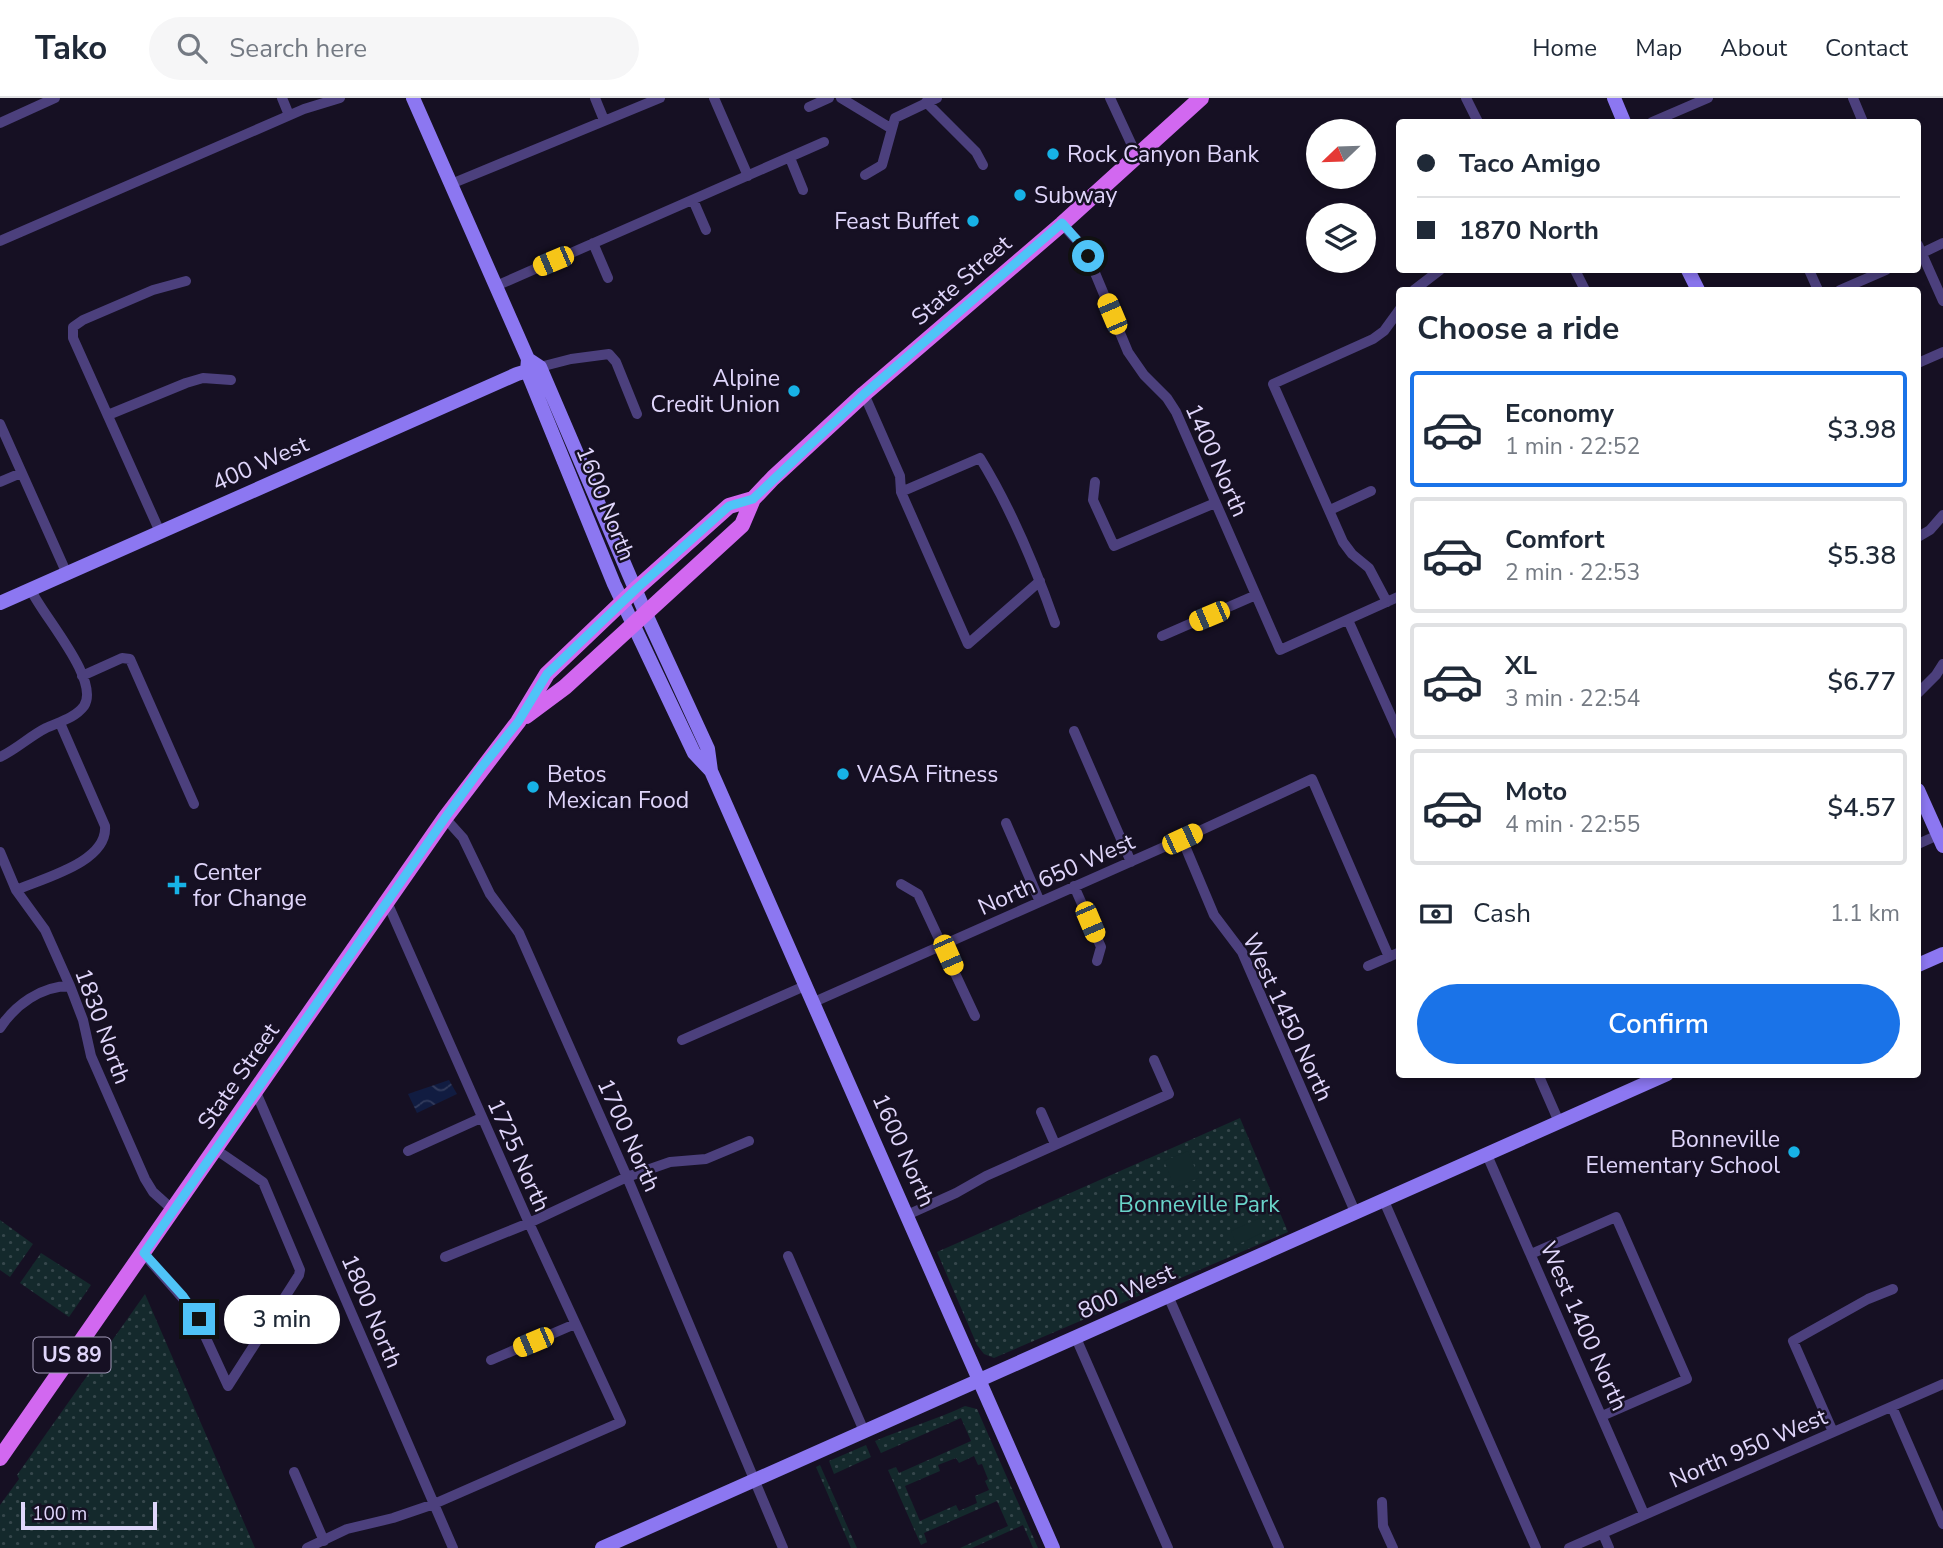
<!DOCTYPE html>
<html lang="en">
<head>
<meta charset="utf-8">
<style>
  body { margin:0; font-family:"Nunito Sans",sans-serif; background:#f6f6f7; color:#1f2937; height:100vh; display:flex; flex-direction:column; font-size:26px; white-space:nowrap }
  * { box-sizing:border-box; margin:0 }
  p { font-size:23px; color:#747a83 }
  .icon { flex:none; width:38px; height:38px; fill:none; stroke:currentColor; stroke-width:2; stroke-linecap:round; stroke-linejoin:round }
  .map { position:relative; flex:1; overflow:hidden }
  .sheet { position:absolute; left:1396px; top:189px; width:525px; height:791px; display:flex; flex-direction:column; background:#fff; border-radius:7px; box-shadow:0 4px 10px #0003 }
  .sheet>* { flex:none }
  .hud { position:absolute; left:1396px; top:21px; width:525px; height:154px; border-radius:7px; box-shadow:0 4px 10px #0003; display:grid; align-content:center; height:154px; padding:0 21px; background:#fff }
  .needle { width:46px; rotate:247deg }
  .controls { position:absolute; left:1306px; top:21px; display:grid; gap:14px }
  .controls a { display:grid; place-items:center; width:70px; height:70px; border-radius:50%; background:#fff; box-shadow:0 4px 10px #0003; font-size:35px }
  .scale { position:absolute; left:21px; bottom:18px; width:136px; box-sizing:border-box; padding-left:7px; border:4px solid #e0d6fb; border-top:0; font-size:19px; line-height:24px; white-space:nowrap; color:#e0d6fb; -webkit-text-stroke:5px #161023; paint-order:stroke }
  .end { position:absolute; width:32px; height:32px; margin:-16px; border:9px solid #4fc3f7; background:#111; box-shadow:0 0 0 4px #111 }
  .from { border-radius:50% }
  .bubble { position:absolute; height:49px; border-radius:24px; background:#fff; box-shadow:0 4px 10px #0003; font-size:23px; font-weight:600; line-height:49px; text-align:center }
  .car { position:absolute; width:21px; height:42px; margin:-21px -10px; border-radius:9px; box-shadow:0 0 5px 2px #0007; background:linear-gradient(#f5c518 24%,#345 0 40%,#f5c518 0 76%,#345 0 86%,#f5c518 0) }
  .hud b { display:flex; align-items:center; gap:24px; height:66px; font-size:26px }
  .hud b+b { border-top:2px solid #e0e1e3 }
  .hud i { width:18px; height:18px; background:#1f2937 }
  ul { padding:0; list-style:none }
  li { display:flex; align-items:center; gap:21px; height:116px; margin:0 14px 10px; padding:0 7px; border:4px solid #e0e1e3; border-radius:7px }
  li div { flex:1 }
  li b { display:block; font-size:26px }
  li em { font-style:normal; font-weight:600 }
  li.current { border-color:#1a73e8 }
  li>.icon { width:63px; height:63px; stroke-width:1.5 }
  h2 { padding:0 21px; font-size:32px; line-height:84px }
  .pay { display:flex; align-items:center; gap:18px; height:77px; padding:0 21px; font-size:26px }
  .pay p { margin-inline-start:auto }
  .button { display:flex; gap:14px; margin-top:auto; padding:14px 21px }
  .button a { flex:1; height:80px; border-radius:42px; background:#1a73e8; color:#fff; font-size:28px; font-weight:600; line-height:80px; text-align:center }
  header { display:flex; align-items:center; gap:42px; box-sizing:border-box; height:98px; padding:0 35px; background:#fff; border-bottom:2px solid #e0e1e3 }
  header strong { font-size:33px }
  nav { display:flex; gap:38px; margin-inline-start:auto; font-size:24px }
  .search { width:490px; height:63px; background:#f6f6f7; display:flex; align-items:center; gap:18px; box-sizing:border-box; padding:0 24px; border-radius:38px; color:#747a83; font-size:26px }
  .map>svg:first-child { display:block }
</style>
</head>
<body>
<header>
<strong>Tako</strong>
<div class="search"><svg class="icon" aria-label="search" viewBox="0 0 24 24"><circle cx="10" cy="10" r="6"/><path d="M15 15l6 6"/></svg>Search here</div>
<nav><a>Home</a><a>Map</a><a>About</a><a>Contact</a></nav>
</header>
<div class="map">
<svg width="1943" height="1450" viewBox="0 0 1943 1450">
  <defs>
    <pattern id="grass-dots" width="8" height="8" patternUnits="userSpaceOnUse" patternTransform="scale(1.75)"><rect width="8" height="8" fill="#14292c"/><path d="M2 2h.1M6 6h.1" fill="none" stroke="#36474c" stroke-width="1.8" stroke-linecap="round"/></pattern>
    <pattern id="water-waves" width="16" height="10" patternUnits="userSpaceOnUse" patternTransform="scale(1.75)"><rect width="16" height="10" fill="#111c41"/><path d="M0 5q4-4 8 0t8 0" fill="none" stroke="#333c5d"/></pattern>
  </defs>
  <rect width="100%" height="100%" fill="#161023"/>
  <path fill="url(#grass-dots)" fill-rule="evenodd" d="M1240,1020L1288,1134L994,1260L984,1256L977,1247L937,1154Z
    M0,1122L33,1146L10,1179L0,1172Z
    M41,1155L91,1187L69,1219L20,1185Z
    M145,1196L255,1450H0V1407L19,1381L17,1377Z
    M965,1308L977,1311L1038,1450H1033L1023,1427L972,1450H960L1008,1428L997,1403L924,1435L927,1444L921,1447L888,1372L896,1369L899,1375L971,1343L961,1320L881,1355L875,1343C905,1330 936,1322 965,1308ZM974,1358L978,1367L982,1366L988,1381L985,1383L989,1392L975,1398L977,1405L959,1413L956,1407L920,1423L905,1388L940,1373L938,1367L956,1360L959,1365Z
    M866,1347L871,1359L834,1376L829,1363Z
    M820,1367L857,1450H851L816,1369Z"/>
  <path fill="#14292c" d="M1188,1053L1199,1080L1175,1090L1164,1063Z
    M1260,1120L1266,1133L1237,1147L1231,1133Z"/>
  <path fill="url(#water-waves)" d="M449,982L457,996L417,1015L408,996Z"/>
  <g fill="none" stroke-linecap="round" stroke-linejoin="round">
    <path stroke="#4c407d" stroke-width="10" d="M282,0L289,17
      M595,0L604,22
      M714,0L748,78
      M841,0L892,31
      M1110,0L1136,56
      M1466,0L1478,24
      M1853,0L1863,24
      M926,4L976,54L983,67
      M809,9L829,0
      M1652,24L1708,0
      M0,25L55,0
      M790,60L803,92
      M865,77L882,67L895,20L937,0
      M451,86L660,0
      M693,102L706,132
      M1062,126L1085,151L1128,254L1144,277L1167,300L1176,314L1280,552L1400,498
      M0,143L304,11L340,0
      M593,145L608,180
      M1918,147L1943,203
      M1918,157L1943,145
      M1575,172L1585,192
      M1809,172L1818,192
      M496,188L824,44
      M1414,192L1440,172
      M1840,192L1886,172
      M1918,265L1943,254
      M540,269L571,261L609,256L616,264L637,316
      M864,296L900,378L901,394L968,546L1040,483
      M108,317L186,285L203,280L231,282
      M0,326L67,476
      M0,384L21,375
      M1095,384L1093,402L1114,448L1215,405
      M901,394L980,360C1012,412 1035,468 1055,525
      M1330,412L1371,393
      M160,434L73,240V229L83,222L153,192L186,183
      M1918,439L1930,432L1943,417
      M1387,504L1369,470L1352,456L1343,444L1273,286L1373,241L1384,233L1400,211
      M1348,522L1400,638
      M1162,538L1256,497
      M82,578L122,560L130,561L194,706
      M1918,595L1936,577L1943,566
      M1074,633L1131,764
      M0,659C17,651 30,638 46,630C59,624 75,620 84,608C101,582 42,517 31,492
      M445,720L463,740L490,796L519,835L627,1079L783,1450
      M1006,725L1040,804
      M1182,741L1214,817L1242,854L1356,1116
      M1918,746L1938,737
      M0,754L16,792L45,832L70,888L83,922L91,958L145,1081L153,1094L173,1112
      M901,786L918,796L975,918
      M1074,788L1101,849L1097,863
      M16,792C44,780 108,764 105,728L60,625
      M1368,868L1400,854
      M814,904L1182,741L1312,681L1389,859
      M0,930C15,907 41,888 70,888
      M682,942L807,887
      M1538,976L1559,1024
      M255,992L453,1450
      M1041,1014L1055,1046
      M215,1051L263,1084L300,1172L299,1177L228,1288
      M408,1053L481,1020
      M1487,1057L1644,1416
      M1384,1103L1536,1450
      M907,1117L956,1095L986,1078L1169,996L1154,962
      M143,1155L193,1212L228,1288
      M1531,1156L1616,1119L1687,1281L1602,1318
      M788,1158L864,1333
      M445,1159L529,1125L627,1079L670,1064L706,1061L749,1043
      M1169,1200L1279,1450
      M1076,1240L1168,1450
      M491,1262L575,1226
      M1892,1309L1943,1426
      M1833,1334L1793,1243L1868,1201L1893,1191
      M294,1374L324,1443
      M1382,1404L1383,1428L1393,1450
      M1603,1436L1609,1450
      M307,1450L347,1431L393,1420L434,1406L621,1324L529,1125L387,804
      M1569,1450L1943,1286"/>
    <path stroke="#8c77f1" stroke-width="14" d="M413,0L528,261L527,273L614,486L694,655L711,673
      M1614,0L1624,24
      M1688,172L1698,192
      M528,261L540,269L645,514L708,651L711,673L1053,1450
      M0,505L517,276L534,271
      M1918,692L1943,748
      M1918,867L1943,856
      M602,1450L1667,976"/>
    <path stroke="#d268f0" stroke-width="16" d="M526,618L565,589L742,427L753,401L773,380L864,296L1062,126L1201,0
      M0,1360L445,720L518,624L547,576L636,491L729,408L753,401"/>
  </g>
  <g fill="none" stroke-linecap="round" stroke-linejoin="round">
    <path stroke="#4fc3f7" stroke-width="9" d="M199,1221L183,1198L144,1155L445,720L481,670L518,624L547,576L636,491L729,408L753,401L864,296L1062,125L1085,151L1088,158"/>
  </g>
  <g fill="#17b2e6" stroke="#161023" stroke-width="2.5">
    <circle cx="1053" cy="56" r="7"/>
    <circle cx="1020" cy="97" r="7"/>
    <circle cx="973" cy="123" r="7"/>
    <circle cx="794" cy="293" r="7"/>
    <circle cx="843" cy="676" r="7"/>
    <circle cx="533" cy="689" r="7"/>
    <path d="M173.5 776.5h7v7h7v7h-7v7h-7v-7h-7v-7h7z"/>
    <circle cx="1794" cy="1054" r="7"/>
  </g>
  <g text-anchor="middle" stroke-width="5" stroke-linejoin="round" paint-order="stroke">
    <rect fill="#161023" stroke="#a39bba" stroke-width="2" x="33.5" y="1239.5" width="77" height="35" rx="5"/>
    <g font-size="21" font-weight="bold" fill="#e0d6fb">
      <text x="72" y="1264">US 89</text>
    </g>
    <g font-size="23" fill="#e0d6fb" stroke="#161023" text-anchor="start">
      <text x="1067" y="64">Rock Canyon Bank</text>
      <text x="1034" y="105">Subway</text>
      <text x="959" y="131" text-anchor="end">Feast Buffet</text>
      <text x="780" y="288" text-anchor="end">Alpine<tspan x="780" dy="26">Credit Union</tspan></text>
      <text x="547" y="684">Betos<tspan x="547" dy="26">Mexican Food</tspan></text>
      <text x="857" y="684">VASA Fitness</text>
      <text x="193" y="782">Center<tspan x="193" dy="26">for Change</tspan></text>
      <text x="1780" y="1049" text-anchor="end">Bonneville<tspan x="1780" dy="26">Elementary School</tspan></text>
    </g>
    <g font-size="23" fill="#e0d6fb" stroke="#161023">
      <text transform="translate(961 182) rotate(-41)" y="8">State Street</text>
      <text transform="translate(1217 362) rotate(66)" y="8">1400 North</text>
      <text transform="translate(260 365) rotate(-24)" y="8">400 West</text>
      <text transform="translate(606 405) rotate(68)" y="8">1600 North</text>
      <text transform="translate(1056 776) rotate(-24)" y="8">North 650 West</text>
      <text transform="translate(1288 919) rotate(65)" y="8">West 1450 North</text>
      <text transform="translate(103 928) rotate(70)" y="8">1830 North</text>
      <text transform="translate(238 978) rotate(-55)" y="8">State Street</text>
      <text transform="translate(629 1037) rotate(66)" y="8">1700 North</text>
      <text transform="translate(904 1052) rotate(66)" y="8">1600 North</text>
      <text transform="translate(519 1057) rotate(66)" y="8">1725 North</text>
      <text transform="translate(1126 1193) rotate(-24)" y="8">800 West</text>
      <text transform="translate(372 1213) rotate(67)" y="8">1800 North</text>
      <text transform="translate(1584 1228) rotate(66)" y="8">West 1400 North</text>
      <text transform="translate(1748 1350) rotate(-23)" y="8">North 950 West</text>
    </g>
    <g font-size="23" fill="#69d4c9" stroke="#161023">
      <text x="1199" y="1114">Bonneville Park</text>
    </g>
  </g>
</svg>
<div class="controls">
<a><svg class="needle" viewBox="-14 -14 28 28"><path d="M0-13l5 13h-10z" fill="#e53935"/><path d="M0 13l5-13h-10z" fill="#747a83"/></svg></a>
<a><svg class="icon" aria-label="layers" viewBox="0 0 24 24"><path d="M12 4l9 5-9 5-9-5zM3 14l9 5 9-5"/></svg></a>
</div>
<div class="scale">100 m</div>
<i class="end from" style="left:1088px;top:158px"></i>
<i class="end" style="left:199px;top:1221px"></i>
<div class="bubble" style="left:224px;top:1197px;width:116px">3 min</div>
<i class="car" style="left:553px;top:163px;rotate:247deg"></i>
<i class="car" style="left:1112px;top:216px;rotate:337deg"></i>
<i class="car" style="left:1209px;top:518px;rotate:247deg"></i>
<i class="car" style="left:1182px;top:741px;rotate:65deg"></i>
<i class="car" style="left:1090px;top:824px;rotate:157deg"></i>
<i class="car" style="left:948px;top:857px;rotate:156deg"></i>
<i class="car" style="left:533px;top:1244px;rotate:247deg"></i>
<div class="hud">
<b><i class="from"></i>Taco Amigo</b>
<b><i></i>1870 North</b>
</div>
<section class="sheet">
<h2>Choose a ride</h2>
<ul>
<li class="current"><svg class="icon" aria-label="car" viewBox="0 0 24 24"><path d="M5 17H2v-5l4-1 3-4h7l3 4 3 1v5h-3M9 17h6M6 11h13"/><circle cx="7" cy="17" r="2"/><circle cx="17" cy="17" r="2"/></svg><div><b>Economy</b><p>1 min · 22:52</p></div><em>$3.98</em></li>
<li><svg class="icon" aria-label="car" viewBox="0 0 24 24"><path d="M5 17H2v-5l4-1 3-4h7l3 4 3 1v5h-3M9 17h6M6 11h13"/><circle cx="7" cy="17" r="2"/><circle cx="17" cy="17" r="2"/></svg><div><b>Comfort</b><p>2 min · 22:53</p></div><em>$5.38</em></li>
<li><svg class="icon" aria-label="car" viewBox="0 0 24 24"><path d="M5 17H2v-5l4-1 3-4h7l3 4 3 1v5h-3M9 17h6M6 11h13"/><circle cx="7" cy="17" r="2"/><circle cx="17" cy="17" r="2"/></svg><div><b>XL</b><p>3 min · 22:54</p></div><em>$6.77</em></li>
<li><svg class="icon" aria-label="car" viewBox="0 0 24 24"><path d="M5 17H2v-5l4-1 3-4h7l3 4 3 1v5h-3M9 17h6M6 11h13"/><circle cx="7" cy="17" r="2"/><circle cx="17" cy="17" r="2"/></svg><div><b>Moto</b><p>4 min · 22:55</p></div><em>$4.57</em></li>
</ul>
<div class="pay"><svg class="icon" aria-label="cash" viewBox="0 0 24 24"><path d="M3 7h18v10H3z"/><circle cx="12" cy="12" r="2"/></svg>Cash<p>1.1 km</p></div>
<div class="button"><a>Confirm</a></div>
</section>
</div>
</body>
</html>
